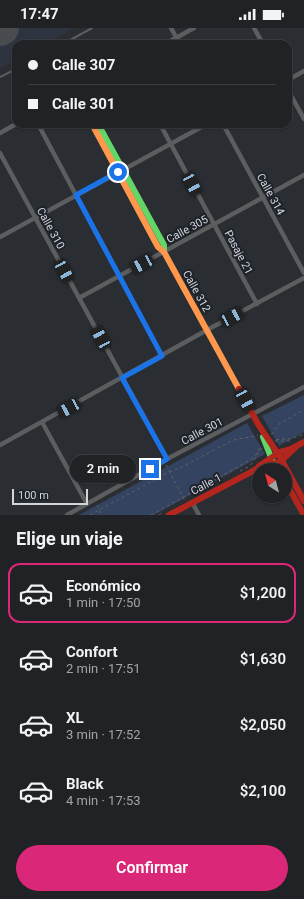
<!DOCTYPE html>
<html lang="es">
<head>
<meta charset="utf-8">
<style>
  body { margin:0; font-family:Roboto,sans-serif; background:#2d2f32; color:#f1f3f6; height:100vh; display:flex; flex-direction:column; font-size:15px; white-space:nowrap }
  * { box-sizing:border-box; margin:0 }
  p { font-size:13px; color:#a2a4a7 }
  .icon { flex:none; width:22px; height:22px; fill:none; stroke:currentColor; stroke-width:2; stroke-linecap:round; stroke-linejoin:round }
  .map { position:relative; height:487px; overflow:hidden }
  .details { display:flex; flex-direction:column; background:#202225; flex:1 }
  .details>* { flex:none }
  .banner { position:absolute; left:12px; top:12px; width:280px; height:88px; border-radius:12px; box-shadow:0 1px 3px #0004,0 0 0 1px #3d3f42; display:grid; align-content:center; height:88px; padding:0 16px; background:#202225 }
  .needle { width:26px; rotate:324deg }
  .fabs { position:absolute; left:252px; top:435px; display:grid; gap:8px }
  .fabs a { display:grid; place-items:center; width:40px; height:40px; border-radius:50%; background:#202225; box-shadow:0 1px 3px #0004,0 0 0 1px #3d3f42; font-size:20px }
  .scale { position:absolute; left:12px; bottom:10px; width:76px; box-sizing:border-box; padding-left:4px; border:2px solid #d2d5da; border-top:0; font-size:11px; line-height:14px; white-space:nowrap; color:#d2d5da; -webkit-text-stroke:3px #1e222a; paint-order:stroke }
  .end { position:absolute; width:18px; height:18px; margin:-9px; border:5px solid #1a73e8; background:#fff; box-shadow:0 0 0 2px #fff }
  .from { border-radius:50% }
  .bubble { position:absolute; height:28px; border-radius:14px; background:#202225; box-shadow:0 1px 3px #0004,0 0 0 1px #3d3f42; font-size:13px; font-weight:600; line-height:28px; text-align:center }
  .car { position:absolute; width:12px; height:24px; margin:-12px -6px; border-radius:5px; box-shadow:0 0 3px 1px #0007; background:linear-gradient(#222 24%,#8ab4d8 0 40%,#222 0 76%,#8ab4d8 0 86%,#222 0) }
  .banner b { display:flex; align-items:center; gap:14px; height:38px; font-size:15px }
  .banner b+b { border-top:1px solid #3d3f42 }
  .banner i { width:10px; height:10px; background:#f1f3f6 }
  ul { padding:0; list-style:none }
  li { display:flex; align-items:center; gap:12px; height:60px; margin:0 8px 6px; padding:0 8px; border:2px solid transparent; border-radius:12px }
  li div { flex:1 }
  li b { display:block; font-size:15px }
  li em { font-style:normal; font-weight:600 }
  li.on { border-color:#db2777 }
  li>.icon { width:36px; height:36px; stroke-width:1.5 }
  h2 { padding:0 16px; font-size:18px; line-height:48px }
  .primary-button { display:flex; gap:8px; margin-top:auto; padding:8px 16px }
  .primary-button a { flex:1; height:46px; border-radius:24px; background:#db2777; color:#fff; font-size:16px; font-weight:600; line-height:46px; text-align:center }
  .status { display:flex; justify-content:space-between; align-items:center; height:28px; padding:0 20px; background:#202225; direction:ltr }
  .status svg { height:11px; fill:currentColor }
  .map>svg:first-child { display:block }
</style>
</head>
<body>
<div class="status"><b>17:47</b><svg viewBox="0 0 49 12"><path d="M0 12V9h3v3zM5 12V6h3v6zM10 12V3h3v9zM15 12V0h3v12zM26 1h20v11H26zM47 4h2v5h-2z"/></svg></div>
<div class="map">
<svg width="304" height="487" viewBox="0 0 304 487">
  <rect width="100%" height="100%" fill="#2a2d31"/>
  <path fill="#2d333f" d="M0,0H75L45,16H16V32L0,40Z"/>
  <path fill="#344360" d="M304,367V404L279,418L262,388Z
    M247,395L265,426L154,487H79Z"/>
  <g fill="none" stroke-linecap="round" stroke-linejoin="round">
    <path stroke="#494b4e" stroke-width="34" d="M0,1L2,0"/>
    <path stroke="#606263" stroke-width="1" stroke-dasharray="3 3" stroke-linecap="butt" d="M271,406L273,405L280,395L304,382
      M276,412L280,411H290L304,406
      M275,413H292
      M166,437L185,473
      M240,443C244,441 250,439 252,435C256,430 257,424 262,420
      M97,477L102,487
      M90,487L167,445L180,440L231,413C240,410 249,410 258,407
      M151,487L250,432L256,427L260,419
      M159,487L163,484"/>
    <path stroke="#5c5d5f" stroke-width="2" d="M63,16L92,0
      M0,49L16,41"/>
    <path stroke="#5c5d5f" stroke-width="4.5" d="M171,0L180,16
      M254,0L263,16
      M165,16L194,0
      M288,52L304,43
      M288,62L304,91
      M38,96L162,328
      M160,96L257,276
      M223,96L304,245
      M0,105L16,96
      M0,125L167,431
      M0,209L207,96
      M79,270L304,147
      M42,394L87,476
      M0,417L207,302L304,250
      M192,474L199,487
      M67,487L167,431L304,359"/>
    <path stroke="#63d668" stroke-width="6" d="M98,96L164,217V224
      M263,409L272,432L279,442"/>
    <path stroke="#ff974d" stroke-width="6" d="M92,96L158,219L164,224L239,361"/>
    <path stroke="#b3261e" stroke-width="6" d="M239,361L258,396L280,429L304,473
      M259,438L280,424L291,421L304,414
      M285,453L304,487
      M169,487L253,443L259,439L280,434L297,418"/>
  </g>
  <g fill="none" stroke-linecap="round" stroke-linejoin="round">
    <path stroke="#1a73e8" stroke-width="5" d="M118,144L76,167L162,328L122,350L167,431L150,441"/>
  </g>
  <g text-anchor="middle" stroke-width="4" stroke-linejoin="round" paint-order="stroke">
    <g font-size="11" fill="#d2d5da" stroke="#1e222a">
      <text transform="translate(271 166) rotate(61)" y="4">Calle 314</text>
      <text transform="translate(51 200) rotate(61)" y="4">Calle 310</text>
      <text transform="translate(187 201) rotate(-29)" y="4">Calle 305</text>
      <text transform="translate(239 224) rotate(62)" y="4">Pasaje 21</text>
      <text transform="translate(197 263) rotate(61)" y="4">Calle 312</text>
      <text transform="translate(202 403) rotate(-28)" y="4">Calle 301</text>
      <text transform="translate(206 456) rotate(-28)" y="4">Calle 1</text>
    </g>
  </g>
</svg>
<div class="fabs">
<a><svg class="needle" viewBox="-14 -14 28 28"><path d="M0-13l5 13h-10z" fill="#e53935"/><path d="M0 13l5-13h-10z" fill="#a2a4a7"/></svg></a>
</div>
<div class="scale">100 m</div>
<i class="end from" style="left:118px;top:144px"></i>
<i class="end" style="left:150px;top:441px"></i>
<div class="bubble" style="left:70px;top:427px;width:66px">2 min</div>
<i class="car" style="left:192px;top:156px;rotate:152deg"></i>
<i class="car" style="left:142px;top:236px;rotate:242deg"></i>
<i class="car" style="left:64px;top:243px;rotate:151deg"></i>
<i class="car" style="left:232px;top:289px;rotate:62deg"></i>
<i class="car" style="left:101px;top:310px;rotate:332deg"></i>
<i class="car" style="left:245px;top:372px;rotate:152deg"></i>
<i class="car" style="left:69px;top:380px;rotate:241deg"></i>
<div class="banner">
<b><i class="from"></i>Calle 307</b>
<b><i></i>Calle 301</b>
</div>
</div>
<section class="details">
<h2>Elige un viaje</h2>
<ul>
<li class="on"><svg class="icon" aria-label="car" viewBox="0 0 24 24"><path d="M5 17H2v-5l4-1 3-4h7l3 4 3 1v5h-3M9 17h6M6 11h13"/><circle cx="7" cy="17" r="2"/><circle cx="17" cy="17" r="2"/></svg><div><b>Económico</b><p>1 min · 17:50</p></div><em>$1,200</em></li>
<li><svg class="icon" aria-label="car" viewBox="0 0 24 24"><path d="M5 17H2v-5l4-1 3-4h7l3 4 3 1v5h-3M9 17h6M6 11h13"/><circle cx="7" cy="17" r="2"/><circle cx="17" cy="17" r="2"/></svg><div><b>Confort</b><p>2 min · 17:51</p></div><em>$1,630</em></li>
<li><svg class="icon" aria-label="car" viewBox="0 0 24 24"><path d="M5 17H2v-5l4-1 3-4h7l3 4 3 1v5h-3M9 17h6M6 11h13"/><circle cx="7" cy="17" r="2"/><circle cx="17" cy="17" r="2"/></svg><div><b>XL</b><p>3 min · 17:52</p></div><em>$2,050</em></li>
<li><svg class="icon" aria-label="car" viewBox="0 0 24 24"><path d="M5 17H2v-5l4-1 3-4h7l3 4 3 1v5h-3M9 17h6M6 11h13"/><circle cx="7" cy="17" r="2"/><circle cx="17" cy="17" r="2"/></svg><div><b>Black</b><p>4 min · 17:53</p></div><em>$2,100</em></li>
</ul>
<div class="primary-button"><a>Confirmar</a></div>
</section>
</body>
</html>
